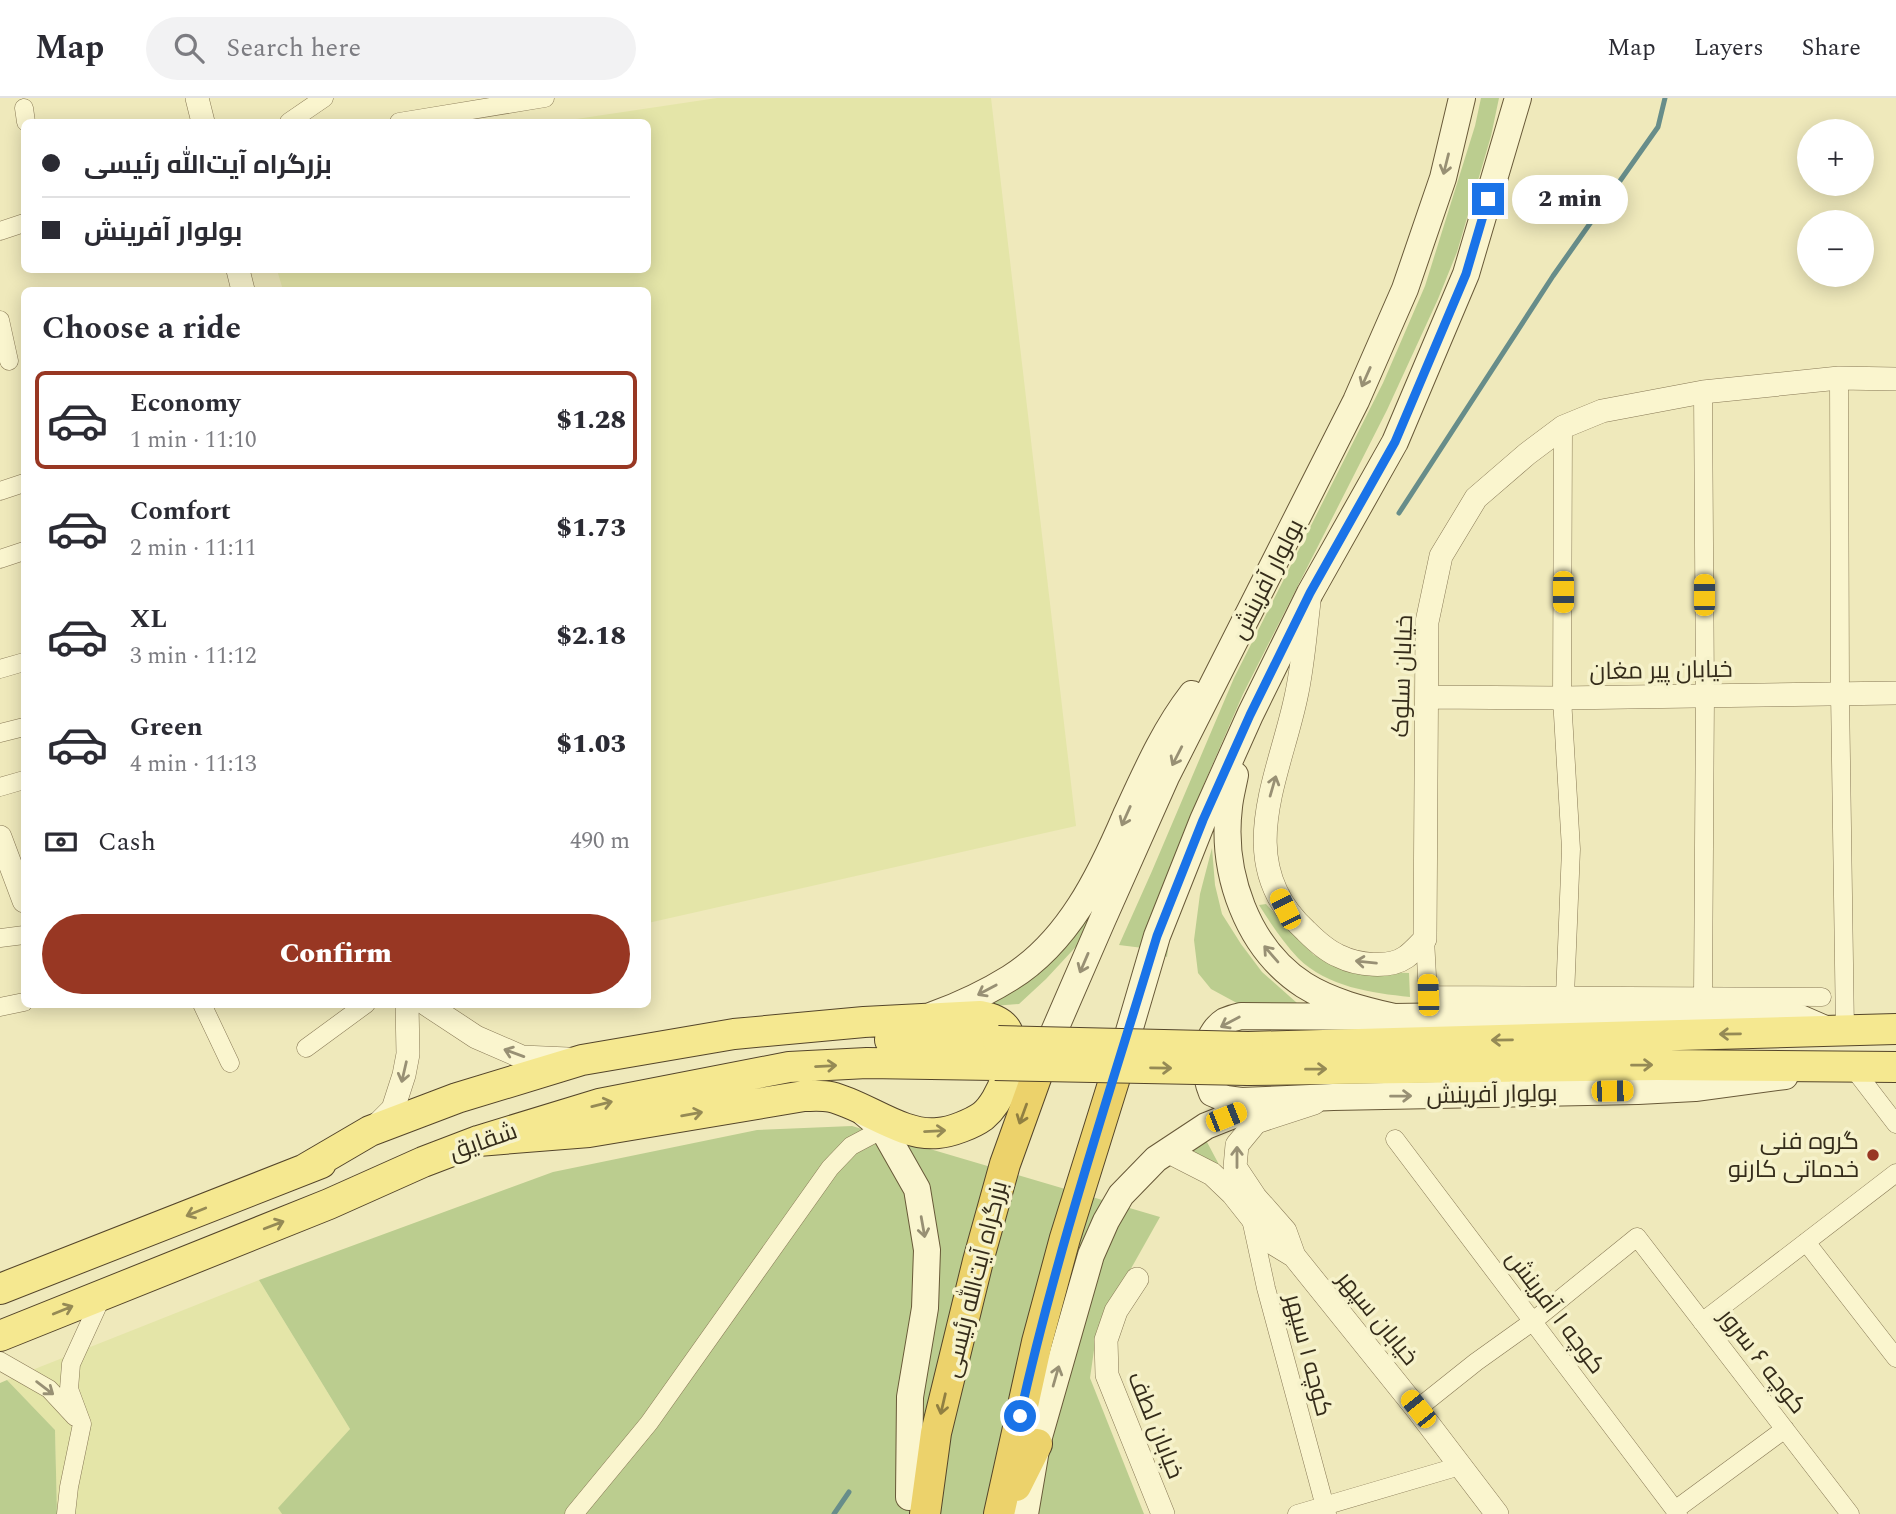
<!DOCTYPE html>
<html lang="en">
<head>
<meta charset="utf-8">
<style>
  body { margin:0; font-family:Spectral,Cairo,serif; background:#f2f2f3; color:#2b2b33; height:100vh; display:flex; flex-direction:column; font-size:26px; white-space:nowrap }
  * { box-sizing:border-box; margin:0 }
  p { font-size:23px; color:#7c7c81 }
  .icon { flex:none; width:38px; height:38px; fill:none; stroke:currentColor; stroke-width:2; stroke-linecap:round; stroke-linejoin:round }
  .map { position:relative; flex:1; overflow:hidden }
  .side { position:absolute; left:21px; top:189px; width:630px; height:721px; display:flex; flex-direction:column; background:#fff; border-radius:10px; box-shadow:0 4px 18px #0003 }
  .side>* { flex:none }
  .guide { position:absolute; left:21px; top:21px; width:630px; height:154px; border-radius:10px; box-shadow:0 4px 18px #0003; display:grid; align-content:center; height:154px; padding:0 21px; background:#fff }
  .fabs { position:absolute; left:1797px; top:21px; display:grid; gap:14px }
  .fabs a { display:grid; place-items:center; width:77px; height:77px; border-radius:50%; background:#fff; box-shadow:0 4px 18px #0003; font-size:35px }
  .end { position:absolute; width:32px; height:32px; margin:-16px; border:9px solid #1a73e8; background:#fff; box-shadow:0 0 0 4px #fff }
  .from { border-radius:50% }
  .bubble { position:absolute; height:49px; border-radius:24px; background:#fff; box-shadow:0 4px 18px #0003; font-size:23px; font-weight:800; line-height:49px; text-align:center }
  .car { position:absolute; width:21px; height:42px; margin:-21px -10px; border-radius:9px; box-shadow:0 0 5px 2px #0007; background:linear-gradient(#f5c518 24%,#345 0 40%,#f5c518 0 76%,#345 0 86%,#f5c518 0) }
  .guide b { display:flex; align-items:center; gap:24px; height:66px; font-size:26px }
  .guide b+b { border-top:2px solid #e1e1e2 }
  .guide i { width:18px; height:18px; background:#2b2b33 }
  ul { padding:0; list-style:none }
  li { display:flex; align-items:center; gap:21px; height:98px; margin:0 14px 10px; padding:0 7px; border:4px solid transparent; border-radius:10px }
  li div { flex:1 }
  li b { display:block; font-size:26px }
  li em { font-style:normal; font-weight:800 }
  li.active { border-color:#983723 }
  li>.icon { width:63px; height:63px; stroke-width:1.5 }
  h2 { padding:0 21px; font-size:32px; line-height:84px }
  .pay { display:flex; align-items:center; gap:18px; height:77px; padding:0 21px; font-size:26px }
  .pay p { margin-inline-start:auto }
  .action { display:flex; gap:14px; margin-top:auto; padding:14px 21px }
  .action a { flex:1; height:80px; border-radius:42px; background:#983723; color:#fff; font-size:28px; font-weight:800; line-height:80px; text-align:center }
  header { display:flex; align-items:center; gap:42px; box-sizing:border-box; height:98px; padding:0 35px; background:#fff; border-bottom:2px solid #e1e1e2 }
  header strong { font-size:33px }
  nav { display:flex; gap:38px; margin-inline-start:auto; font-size:24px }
  .search { width:490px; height:63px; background:#f2f2f3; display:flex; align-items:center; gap:18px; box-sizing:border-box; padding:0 24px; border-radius:38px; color:#7c7c81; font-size:26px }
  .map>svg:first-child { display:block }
</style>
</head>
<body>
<header>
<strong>Map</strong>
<div class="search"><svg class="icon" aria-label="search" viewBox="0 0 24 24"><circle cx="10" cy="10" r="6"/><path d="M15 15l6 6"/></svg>Search here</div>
<nav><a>Map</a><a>Layers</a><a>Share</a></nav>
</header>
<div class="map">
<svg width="1896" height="1416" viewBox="0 0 1896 1416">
  <rect width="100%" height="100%" fill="#efe9bb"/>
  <path fill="#e4e5a8" d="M717,0H991L1076,728L648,825V192H283L277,172H648V24H556Z
    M259,1182L350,1331L279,1410L282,1416H57L55,1332L7,1282Z"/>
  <path fill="#bbcd8f" d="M1481,0H1499L1491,38L1457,154L1438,201L1387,312L1243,596L1204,686L1180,756L1167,859L1143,850L1119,847L1152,773L1234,580L1383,285L1425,188L1475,28Z
    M1156,666L1085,839L1046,881L1019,906L981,909L1012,891Z
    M1212,750L1215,787L1222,816L1241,846L1262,874L1297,905L1263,912L1246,910L1211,891L1198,875L1194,842L1200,796Z
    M1266,806L1314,857L1355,873L1409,875L1410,899C1372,895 1327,889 1298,860C1283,844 1271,826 1259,807Z
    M852,1028L1160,1119L1097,1231L1090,1280L1144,1416H282L278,1410L350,1331L259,1182L553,1074L757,1032Z
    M1199,1029L1224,1076L1205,1061L1180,1045Z
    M7,1282L55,1332L57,1416H0V1285Z"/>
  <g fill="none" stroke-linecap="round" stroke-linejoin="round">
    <path stroke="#678d8a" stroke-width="5" d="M1399,415L1553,178L1658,29L1665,0
      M834,1416L849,1394"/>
    <defs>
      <path id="minor" d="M24,10L26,24
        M289,24L324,0
        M399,24L545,0
        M0,133L24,125
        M0,222L9,263
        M1839,280L1840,595L1845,933
        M1703,294L1705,597L1703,899
        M1563,329L1562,600L1571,751L1565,898
        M0,393L24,385
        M0,461L24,453
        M0,571L24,564
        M0,635L24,629
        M0,689L24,682
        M0,840L24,837
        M1425,841L1428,897L1822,899
        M202,906L230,965
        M0,909L24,904
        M306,950L366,906
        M1853,970L1896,1026
        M1395,1041L1678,1416
        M1251,1121L1266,1190L1327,1416
        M1806,1144L1896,1260
        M1702,1224L1896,1075
        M0,1263L49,1291L75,1319
        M1417,1311L1476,1264L1532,1224L1637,1139L1850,1416
        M1675,1412L1785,1331
        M66,1416L69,1389L82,1326L69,1291L71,1266L103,1196
        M574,1416L649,1325L830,1070L851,1048L883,1031
        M1297,1416L1460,1368"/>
      <path id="tertiary" d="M197,0L203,24
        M238,172L243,192
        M1309,504C1305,536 1303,568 1296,599C1279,680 1231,765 1306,833C1315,842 1327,853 1339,858C1357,867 1389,871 1406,859C1413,854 1419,847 1425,841L1427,524L1441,458L1476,400L1527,356L1563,329L1602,313L1703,294L1839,280L1896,281
        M1427,599L1562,600L1896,595
        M0,739L24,803
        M426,906L476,939L522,959L568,961
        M1314,1005L1256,1024L1237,1047L1235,1069L1255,1099L1285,1133L1294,1158L1417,1311L1497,1416
        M374,1030L393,1011L404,977L408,956L407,906
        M1167,1053L1212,1076L1233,1096L1271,1144L1294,1158
        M1137,1181L1116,1213L1106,1242L1107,1277L1163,1416"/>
      <path id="secondary" d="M1235,677C1233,688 1230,698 1229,709C1221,775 1247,850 1304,887C1331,904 1364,912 1394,919L1712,914L1800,920L1823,930
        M933,917C960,907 986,895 1010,880C1068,844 1100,778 1126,717C1145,676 1164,632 1192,596
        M1394,919L1241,918C1236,919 1230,921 1225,923C1202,938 1203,973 1212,995L1226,1001L1241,1003L1333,999L1638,993L1695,990L1785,978
        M1046,952L1102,823L1166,679L1356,303L1405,191L1443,80L1462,0
        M1122,957L1157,838L1203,722L1250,617L1310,495L1395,344L1466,176L1518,0
        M864,1015L883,1031L917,1091L927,1152L925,1210L910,1299L909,1399
        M1025,1416L1037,1346L1091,1157L1106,1123L1121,1097L1156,1061L1206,1028L1256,1008"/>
      <path id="primary" d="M890,942L998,943
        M1248,949L1896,931
        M1248,972L1658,967L1896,969
        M305,1071L370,1033L457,1000L582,962L734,936L864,924L980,918C990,920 1002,923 1007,933C1019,957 1002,1002 983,1018C972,1026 951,1034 938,1035C902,1039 865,1007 831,999C822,997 812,998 804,998L589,1034L478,1043
        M0,1191L321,1065
        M0,1238L329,1106L423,1064L478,1043L599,1006L789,969L867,965L995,967"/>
      <path id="trunk" d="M1016,1388L1037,1346
        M925,1416L936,1335L978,1163L1005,1066L1046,952
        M999,1416L1037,1244L1065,1140L1122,957"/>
    </defs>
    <use href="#minor" stroke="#877855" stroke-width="19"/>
    <use href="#tertiary" stroke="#877855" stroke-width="24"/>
    <use href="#secondary" stroke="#685938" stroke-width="28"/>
    <use href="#primary" stroke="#54452a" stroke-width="32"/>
    <use href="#trunk" stroke="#54452a" stroke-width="32"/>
    <use href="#minor" stroke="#faf5ce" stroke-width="18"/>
    <use href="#tertiary" stroke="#faf5ce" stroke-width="23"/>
    <use href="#secondary" stroke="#faf5ce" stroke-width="26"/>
    <use href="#primary" stroke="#f5e890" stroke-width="30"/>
    <use href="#trunk" stroke="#ecd26b" stroke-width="30"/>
    <defs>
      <path id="primary-bridge" d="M998,943L1248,949
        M995,967L1248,972"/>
    </defs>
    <use href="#primary-bridge" stroke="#54452a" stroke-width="32" stroke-linecap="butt"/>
    <use href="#primary-bridge" stroke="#f5e890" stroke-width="30"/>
  </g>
  <defs><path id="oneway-shaft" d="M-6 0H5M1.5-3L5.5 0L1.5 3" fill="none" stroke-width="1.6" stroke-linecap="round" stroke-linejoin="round" transform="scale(1.75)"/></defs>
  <g stroke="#989074">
    <use href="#oneway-shaft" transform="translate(1446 66) rotate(104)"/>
    <use href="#oneway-shaft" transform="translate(1366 279) rotate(114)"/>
    <use href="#oneway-shaft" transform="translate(1177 658) rotate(117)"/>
    <use href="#oneway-shaft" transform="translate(1273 688) rotate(-74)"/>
    <use href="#oneway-shaft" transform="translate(1126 718) rotate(114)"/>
    <use href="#oneway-shaft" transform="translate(1271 856) rotate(-131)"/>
    <use href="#oneway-shaft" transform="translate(1366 864) rotate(-174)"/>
    <use href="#oneway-shaft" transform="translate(1084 865) rotate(113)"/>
    <use href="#oneway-shaft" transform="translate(987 892) rotate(152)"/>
    <use href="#oneway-shaft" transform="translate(1230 924) rotate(152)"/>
    <use href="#oneway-shaft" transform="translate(514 955) rotate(-160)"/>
    <use href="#oneway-shaft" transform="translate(404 974) rotate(103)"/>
    <use href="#oneway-shaft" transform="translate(1401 998) rotate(-1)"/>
    <use href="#oneway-shaft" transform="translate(1237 1059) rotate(-90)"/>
    <use href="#oneway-shaft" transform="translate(923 1129) rotate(80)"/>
    <use href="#oneway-shaft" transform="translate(1056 1278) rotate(-74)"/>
    <use href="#oneway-shaft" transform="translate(45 1290) rotate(37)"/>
  </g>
  <g stroke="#958a55">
    <use href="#oneway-shaft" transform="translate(1730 936) rotate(179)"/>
    <use href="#oneway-shaft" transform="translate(1502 942) rotate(179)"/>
    <use href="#oneway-shaft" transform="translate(1642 967) rotate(-1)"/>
    <use href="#oneway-shaft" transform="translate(826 968) rotate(-3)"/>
    <use href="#oneway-shaft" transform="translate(1161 970) rotate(1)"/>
    <use href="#oneway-shaft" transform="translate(1316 971) rotate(-1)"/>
    <use href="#oneway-shaft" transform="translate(602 1006) rotate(-14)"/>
    <use href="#oneway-shaft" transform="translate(692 1016) rotate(-10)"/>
    <use href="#oneway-shaft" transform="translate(935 1033) rotate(-3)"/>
    <use href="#oneway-shaft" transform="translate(196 1114) rotate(158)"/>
    <use href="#oneway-shaft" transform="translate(274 1127) rotate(-21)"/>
    <use href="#oneway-shaft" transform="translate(63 1212) rotate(-22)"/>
  </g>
  <g stroke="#907f42">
    <use href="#oneway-shaft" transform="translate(1023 1016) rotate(110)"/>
    <use href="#oneway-shaft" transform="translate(943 1306) rotate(103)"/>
  </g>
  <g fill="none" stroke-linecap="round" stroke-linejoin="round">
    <path stroke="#1a73e8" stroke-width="9" d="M1020,1318C1056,1155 1109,997 1157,838L1203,722L1250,617L1310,495L1395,344L1466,176L1488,101"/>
  </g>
  <circle fill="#983723" stroke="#f6f2cb" stroke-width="2.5" cx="1873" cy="1057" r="7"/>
  <g text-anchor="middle" stroke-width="7" stroke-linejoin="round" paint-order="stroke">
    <g font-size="24" fill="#352c1a" stroke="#f6f2cb">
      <text transform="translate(1267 481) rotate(-63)" y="8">بولوار آفرینش</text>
      <text transform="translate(1661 572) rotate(-1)" y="8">خیابان پیر مغان</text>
      <text transform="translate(1402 578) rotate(-88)" y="8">خیابان سلوک</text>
      <text transform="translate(1492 996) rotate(-1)" y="8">بولوار آفرینش</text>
      <text transform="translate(483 1043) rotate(-19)" y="8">شقایق</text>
      <text transform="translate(975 1181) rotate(-76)" y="8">بزرگراه آیت‌الله رئیسی</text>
      <text transform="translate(1556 1214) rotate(53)" y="8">کوچه ۱ آفرینش</text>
      <text transform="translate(1378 1220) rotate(51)" y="8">خیابان سپهر</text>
      <text transform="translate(1309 1257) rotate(75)" y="8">کوچه ۱ سپهر</text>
      <text transform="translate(1763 1263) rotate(52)" y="8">کوچه ۶ سرور</text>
      <text transform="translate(1156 1327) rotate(68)" y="8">خیابان لطف</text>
    </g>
    <g font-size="24" fill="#352c1a" stroke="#f6f2cb" text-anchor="end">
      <text x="1859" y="1051">گروه فنی<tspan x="1859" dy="28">خدماتی کارنو</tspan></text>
    </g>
  </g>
</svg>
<div class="fabs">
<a>+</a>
<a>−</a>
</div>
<i class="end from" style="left:1020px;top:1318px"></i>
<i class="end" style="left:1488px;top:101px"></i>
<div class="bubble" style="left:1512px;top:77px;width:116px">2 min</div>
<i class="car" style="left:1563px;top:494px;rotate:180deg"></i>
<i class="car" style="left:1704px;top:497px;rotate:0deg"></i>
<i class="car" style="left:1285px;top:811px;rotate:334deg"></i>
<i class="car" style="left:1428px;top:897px;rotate:358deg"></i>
<i class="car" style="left:1612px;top:993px;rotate:89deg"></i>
<i class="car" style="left:1226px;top:1019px;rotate:68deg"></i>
<i class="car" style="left:1418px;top:1311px;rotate:321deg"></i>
<div class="guide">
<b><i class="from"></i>بزرگراه آیت‌الله رئیسی</b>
<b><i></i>بولوار آفرینش</b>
</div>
<section class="side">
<h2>Choose a ride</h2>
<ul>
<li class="active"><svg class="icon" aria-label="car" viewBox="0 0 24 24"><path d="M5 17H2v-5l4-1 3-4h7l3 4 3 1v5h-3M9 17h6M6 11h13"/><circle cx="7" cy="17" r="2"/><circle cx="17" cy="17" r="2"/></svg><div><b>Economy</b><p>1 min · 11:10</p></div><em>$1.28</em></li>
<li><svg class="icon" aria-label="car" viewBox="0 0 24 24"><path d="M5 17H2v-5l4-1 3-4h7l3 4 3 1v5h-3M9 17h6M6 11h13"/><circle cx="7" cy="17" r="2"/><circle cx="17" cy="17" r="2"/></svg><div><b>Comfort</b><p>2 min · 11:11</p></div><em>$1.73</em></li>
<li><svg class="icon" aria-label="car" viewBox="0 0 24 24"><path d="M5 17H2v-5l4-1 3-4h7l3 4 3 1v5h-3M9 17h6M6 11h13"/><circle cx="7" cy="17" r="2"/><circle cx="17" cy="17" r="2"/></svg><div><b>XL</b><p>3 min · 11:12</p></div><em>$2.18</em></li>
<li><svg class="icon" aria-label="car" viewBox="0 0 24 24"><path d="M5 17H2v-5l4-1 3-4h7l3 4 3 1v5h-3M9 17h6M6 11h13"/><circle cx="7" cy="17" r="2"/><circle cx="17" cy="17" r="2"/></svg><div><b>Green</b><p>4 min · 11:13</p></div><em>$1.03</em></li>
</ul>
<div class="pay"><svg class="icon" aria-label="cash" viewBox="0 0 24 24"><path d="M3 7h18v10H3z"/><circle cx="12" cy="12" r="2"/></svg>Cash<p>490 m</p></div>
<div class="action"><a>Confirm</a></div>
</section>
</div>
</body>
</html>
